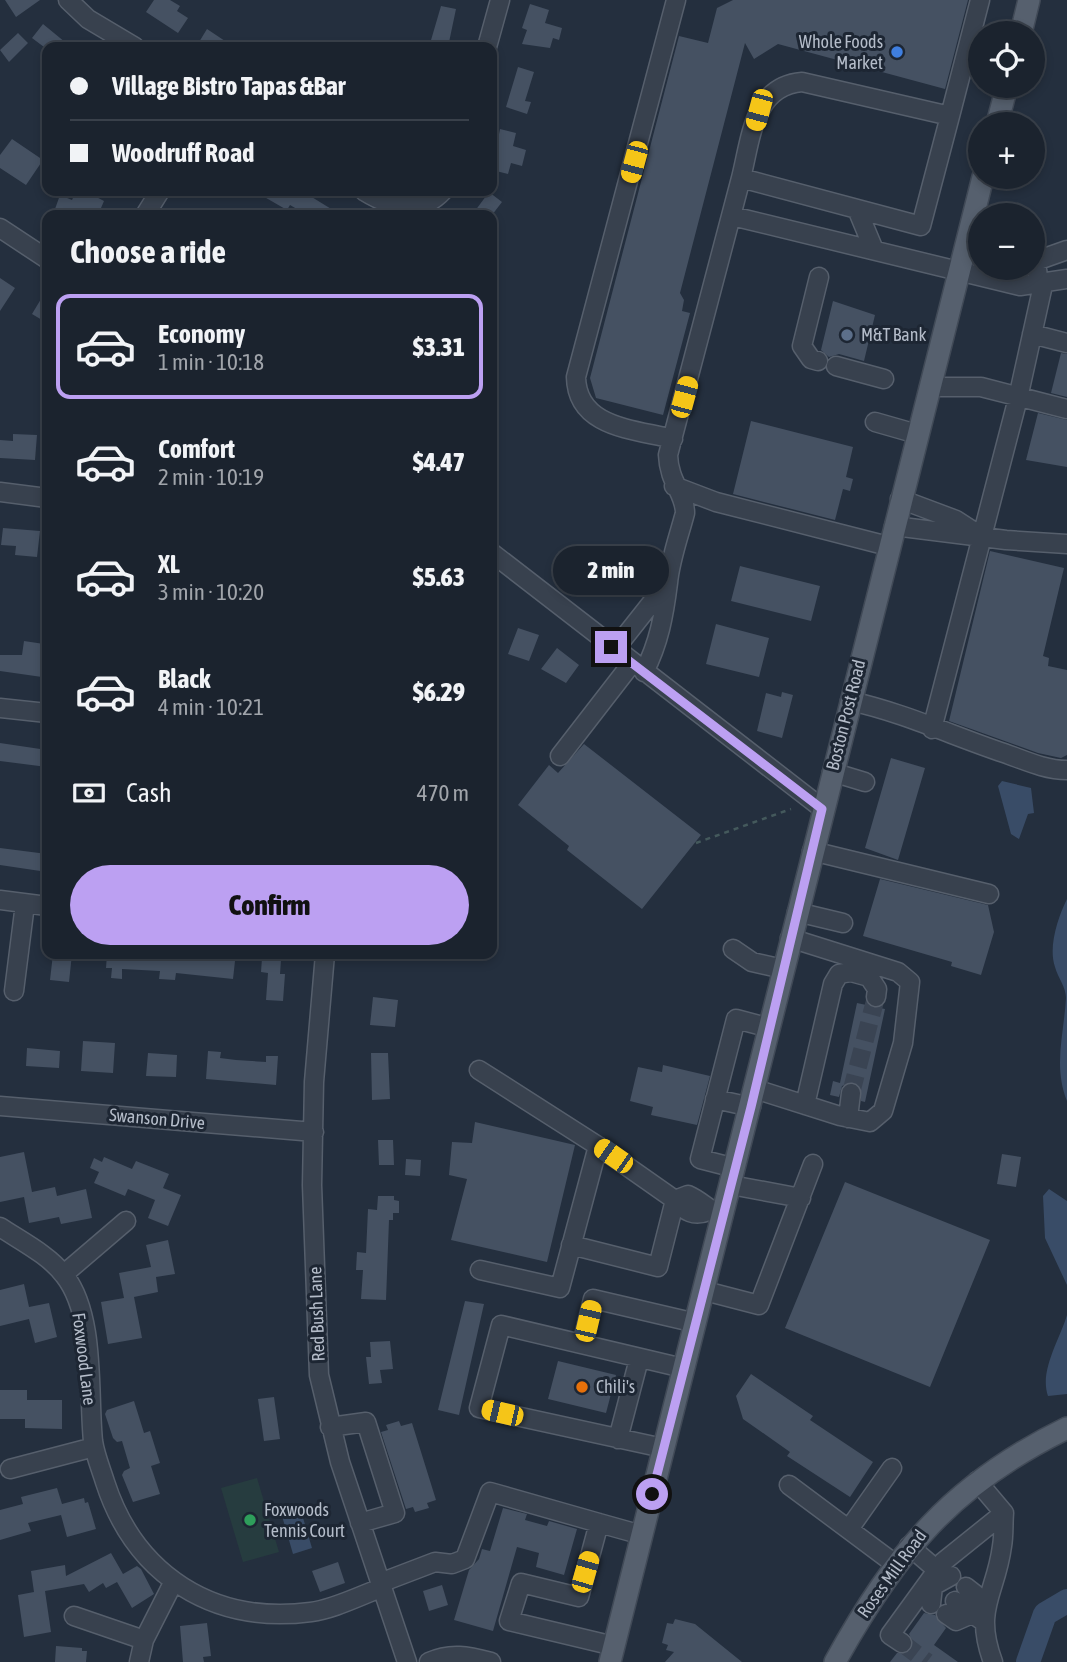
<!DOCTYPE html>
<html lang="en">
<head>
<meta charset="utf-8">
<style>
  body { margin:0; font-family:"Asap Condensed",sans-serif; background:#282f3a; color:#f1f3f6; height:100vh; display:flex; flex-direction:column; font-size:26px; white-space:nowrap }
  * { box-sizing:border-box; margin:0 }
  p { font-size:23px; color:#a0a4aa }
  .icon { flex:none; width:38px; height:38px; fill:none; stroke:currentColor; stroke-width:2; stroke-linecap:round; stroke-linejoin:round }
  .map { position:relative; flex:1; overflow:hidden }
  .panel { position:absolute; left:42px; top:210px; width:455px; height:749px; display:flex; flex-direction:column; background:#1b232e; border-radius:14px; box-shadow:0 4px 10px #0003,0 0 0 2px #39404a }
  .panel>* { flex:none }
  .guide { position:absolute; left:42px; top:42px; width:455px; height:154px; border-radius:14px; box-shadow:0 4px 10px #0003,0 0 0 2px #39404a; display:grid; align-content:center; height:154px; padding:0 28px; background:#1b232e }
  .tools { position:absolute; left:968px; top:21px; display:grid; gap:14px }
  .tools a { display:grid; place-items:center; width:77px; height:77px; border-radius:50%; background:#1b232e; box-shadow:0 4px 10px #0003,0 0 0 2px #39404a; font-size:35px }
  .end { position:absolute; width:32px; height:32px; margin:-16px; border:9px solid #bca0f2; background:#111; box-shadow:0 0 0 4px #111 }
  .from { border-radius:50% }
  .bubble { position:absolute; height:49px; border-radius:24px; background:#1b232e; box-shadow:0 4px 10px #0003,0 0 0 2px #39404a; font-size:23px; font-weight:800; line-height:49px; text-align:center }
  .car { position:absolute; width:21px; height:42px; margin:-21px -10px; border-radius:9px; box-shadow:0 0 5px 2px #0007; background:linear-gradient(#f5c518 24%,#345 0 40%,#f5c518 0 76%,#345 0 86%,#f5c518 0) }
  .guide b { display:flex; align-items:center; gap:24px; height:66px; font-size:26px }
  .guide b+b { border-top:2px solid #39404a }
  .guide i { width:18px; height:18px; background:#f1f3f6 }
  ul { padding:0; list-style:none }
  li { display:flex; align-items:center; gap:21px; height:105px; margin:0 14px 10px; padding:0 14px; border:4px solid transparent; border-radius:14px }
  li div { flex:1 }
  li b { display:block; font-size:26px }
  li em { font-style:normal; font-weight:800 }
  li.selected { border-color:#bca0f2 }
  li>.icon { width:63px; height:63px; stroke-width:1.5 }
  h2 { padding:0 28px; font-size:32px; line-height:84px }
  .pay { display:flex; align-items:center; gap:18px; height:77px; padding:0 28px; font-size:26px }
  .pay p { margin-inline-start:auto }
  .action { display:flex; gap:14px; margin-top:auto; padding:14px 28px }
  .action a { flex:1; height:80px; border-radius:42px; background:#bca0f2; color:#111; font-size:28px; font-weight:800; line-height:80px; text-align:center }
  .map>svg:first-child { display:block }
</style>
</head>
<body>
<div class="map">
<svg width="1067" height="1662" viewBox="0 0 1067 1662">
  <rect width="100%" height="100%" fill="#242f3e"/>
  <path fill="#263c3f" d="M257,1478L279,1552L243,1562L221,1488Z"/>
  <path fill="#394c67" d="M1002,781L1031,788L1034,813L1028,814L1019,839L1011,834L998,786Z
    M1067,899V1101C1053,1066 1064,1034 1066,998C1066,987 1058,978 1055,967C1048,947 1058,917 1067,899Z
    M1049,1189L1067,1201V1285L1045,1238L1043,1196Z
    M1067,1315V1394L1048,1396C1039,1371 1060,1339 1067,1315Z
    M301,1511L312,1548L293,1554L282,1516Z"/>
  <g fill="none" stroke-linecap="round" stroke-linejoin="round">
    <path stroke="#394c67" stroke-width="24" d="M1028,1662L1045,1614L1067,1601"/>
  </g>
  <path fill="#455162" d="M5,0H40L16,17Z
    M154,0H170L180,6L177,11L188,18L178,33L146,12Z
    M733,0H968L945,89L778,44L754,59L745,43L680,293L684,300L682,311L690,313L663,415L596,398L590,378L679,36L708,43L717,8Z
    M530,4L549,10L545,23L562,28L559,40L553,38L550,48L522,44L527,30L522,28Z
    M441,6L456,9L448,47H429Z
    M43,24L71,47H44L32,38Z
    M207,29L234,47H196Z
    M18,33L28,43L9,62L0,50Z
    M518,67L534,72L525,101L531,102L527,114L506,107Z
    M500,129L516,133L513,146L526,150L522,166L511,163L508,174L492,170Z
    M12,139L43,160L26,185L0,168V155Z
    M76,191H85L104,201L98,215H71L55,209L60,195L72,200Z
    M254,191H302L341,215H307L290,205L287,210Z
    M489,192L502,202L492,215H472Z
    M0,278L15,288L0,311Z
    M47,289V323L32,314Z
    M833,301L875,315L864,361L839,354L829,357L821,350Z
    M1061,353L1067,354V397L1051,393Z
    M1038,413L1067,420V467L1026,460Z
    M751,421L853,447L846,477L853,479L850,491L843,489L835,520L733,494Z
    M13,434L37,435L35,460L0,458V440L13,441Z
    M3,528L40,531L37,557L15,555L16,546L1,545Z
    M990,551L1064,568L1043,656L1049,658L1048,666L1067,670V755L1061,758L1038,753L949,721Z
    M740,566L820,586L811,621L731,601Z
    M716,624L769,638L759,677L706,664Z
    M518,628L539,635L529,661L508,654Z
    M24,641L44,644L47,673L43,672L42,677L0,671V655H22Z
    M557,648L579,665L566,683L541,669Z
    M782,692L793,695L782,738L757,731L766,693L781,697Z
    M0,743L47,750V767L0,761Z
    M584,744L701,835L642,909L567,850L569,846L518,805L549,765L558,773Z
    M891,758L925,768L898,860L865,848Z
    M0,848L47,854V872L0,865Z
    M880,879L988,905L994,932L981,975L951,966L952,962L863,936Z
    M53,954H72L69,982L50,980Z
    M107,954L164,957L167,954L235,961L233,979L176,973L175,980L159,979L160,971L122,969V979L111,978L112,968H106Z
    M262,958L281,960L280,974H285L283,1001L266,1000L268,973L261,972Z
    M373,997L398,1000L395,1027L370,1025Z
    M857,1003L885,1009L865,1102L861,1101V1088L853,1082L842,1086L839,1097L830,1095L833,1081L840,1083Z
    M83,1041L115,1043L113,1073L81,1071Z
    M27,1048L60,1051L59,1068L26,1066Z
    M208,1051L221,1052L220,1058L236,1060L266,1062V1056H278L276,1085L206,1079Z
    M148,1053L177,1055L176,1077L146,1076Z
    M371,1053H388L390,1099L372,1100Z
    M663,1065L710,1076L697,1125L651,1115L653,1107L630,1101L638,1067L662,1072Z
    M475,1122L575,1145L547,1262L451,1240L467,1179L449,1175L452,1142L472,1143Z
    M378,1140H393L394,1165H379Z
    M24,1152L32,1192L55,1187L57,1196L86,1189L92,1218L61,1224L59,1217L29,1223L24,1197L0,1202V1157Z
    M1002,1154L1021,1157L1016,1187L997,1184Z
    M104,1157L132,1169L136,1161L169,1174L163,1188L181,1195L168,1226L148,1218L155,1200L128,1189L125,1196L94,1183L99,1172L90,1168L94,1158L102,1162Z
    M406,1159L421,1160L420,1176L405,1175Z
    M845,1182L990,1240L930,1387L785,1328Z
    M378,1196H394V1200L399,1201V1213H393V1220H389L386,1300L361,1299L363,1270H356L357,1252L366,1253L368,1209L377,1210Z
    M168,1240L175,1274L156,1277L158,1292L134,1297L142,1338L108,1344L101,1302L124,1298L119,1273L151,1267L146,1245Z
    M24,1284L29,1307L49,1303L57,1337L35,1343L29,1319L0,1326V1290Z
    M465,1301L484,1304L459,1415L438,1410Z
    M390,1341L393,1369L380,1370L382,1383L369,1384L366,1357H371L370,1342Z
    M558,1361L616,1375L606,1413L548,1399Z
    M751,1374L813,1416L810,1420L873,1462L850,1497L787,1456L790,1452L743,1419L736,1396Z
    M0,1390H27V1400H62V1429L25,1428V1419H0Z
    M274,1397L280,1439L264,1441L258,1399Z
    M134,1401L144,1433L150,1431L160,1463L151,1466L160,1494L133,1502L122,1475L124,1471L130,1468L122,1441L117,1442L113,1438L105,1414L107,1410Z
    M399,1421L401,1426L412,1423L436,1500L427,1503L429,1508L415,1512L413,1507L406,1509L381,1432L388,1430L386,1425Z
    M57,1488L62,1504L84,1498L85,1503L88,1502L96,1529L67,1537L61,1515L28,1523L31,1531L0,1540V1510L23,1504L21,1497Z
    M503,1508L527,1514L525,1520L547,1526L549,1521L577,1529L564,1575L536,1567L539,1553L517,1547L493,1631L454,1620L469,1570L479,1559L482,1549L490,1551Z
    M111,1553L123,1574L137,1566L141,1569L154,1594L132,1608L117,1582L106,1588L103,1583L89,1592L84,1584L45,1591L51,1632L24,1637L18,1595L34,1592L31,1571L65,1565L66,1576Z
    M338,1562L345,1583L320,1592L312,1571Z
    M442,1585L448,1605L429,1611L423,1591Z
    M924,1613L935,1615L946,1628L934,1645L958,1662H890L897,1653H906L911,1650L913,1643L909,1634Z
    M675,1619L695,1624L742,1662H665L674,1652L666,1650L668,1645L662,1643L667,1623L673,1624Z
    M207,1623L211,1656L203,1657L204,1662H183L180,1626Z
    M56,1646L82,1648V1651H87L86,1662H55Z"/>
  <g fill="none" stroke-linecap="round" stroke-linejoin="round">
    <path stroke="#3a4453" stroke-width="18" stroke-dasharray="18 9" stroke-linecap="butt" d="M851,1093L876,997
      M902,1643L927,1662"/>
    <defs>
      <path id="minor" d="M68,0L88,19L135,47
        M487,47L500,0
        M802,82L950,116L921,226L741,178C751,139 753,86 802,82Z
        M950,116L980,0
        M364,191C390,207 420,216 443,191
        M857,209L874,250
        M145,215L160,191
        M732,216L1020,286L1067,279
        M0,228L47,259
        M1039,285L1036,261L1067,250
        M1032,334L1067,343
        M818,361L811,359L802,346L819,277
        M836,366L884,379
        M929,387H981L1067,409
        M875,422L917,434
        M673,439C634,429 577,428 576,377L676,0
        M674,486L716,502L888,546
        M0,492L47,498
        M900,499L956,520L973,531
        M894,526L1006,540L1067,544
        M492,553L823,809
        M615,649L668,582
        M644,672C659,643 664,615 668,583C670,560 679,536 685,513C685,493 669,483 668,455L741,178
        M850,701C902,712 953,736 1004,753C1024,760 1045,770 1067,770
        M0,708L47,713
        M932,729L1018,398L1043,285
        M560,756L632,663
        M832,772L865,782
        M812,851L989,894
        M0,900L47,906
        M797,912L843,923
        M733,949L752,962L783,969
        M325,954L314,1082L312,1185L319,1375L340,1462L407,1662
        M14,991L25,904
        M479,1070L598,1146L675,1200L658,1267L571,1245
        M755,1089L840,1116L870,1122L883,1111L903,1043L910,982L898,972L790,938
        M715,1099L751,1107
        M805,1105L833,984L839,974L851,972L869,977L877,989L876,997
        M0,1106L314,1132
        M848,1118L851,1093
        M735,1168L700,1159L736,1019L770,1028
        M731,1185L801,1198
        M709,1211C694,1217 685,1212 675,1200L688,1195C702,1201 709,1211 723,1216
        M0,1227C21,1241 49,1255 64,1275C96,1315 88,1393 93,1441C95,1455 101,1469 105,1482C135,1575 213,1625 311,1612C334,1609 359,1596 381,1588
        M480,1270L560,1288L598,1146
        M64,1274L126,1221
        M705,1291L759,1305L813,1164
        M582,1344L593,1299L696,1323
        M330,1427L366,1422L395,1513L360,1523
        M618,1439L639,1359
        M663,1448L479,1408L501,1325L683,1368
        M10,1469L94,1447
        M977,1481L1004,1513C1003,1524 1004,1535 1002,1546C996,1594 973,1608 993,1662
        M789,1485L895,1564
        M849,1529L892,1468
        M909,1546L937,1570
        M380,1583L435,1562L452,1564L465,1559L490,1492L599,1523
        M933,1586L951,1576
        M966,1587L975,1594L972,1614
        M955,1601L984,1622
        M931,1604L933,1586
        M946,1614L956,1621L972,1614
        M74,1616L144,1640
        M902,1643L890,1635L943,1562L1004,1513
        M614,1646L509,1621L521,1583L579,1597L599,1523L642,1535
        M139,1662L144,1640L174,1581
        M429,1662C451,1652 468,1656 491,1662"/>
      <path id="major" d="M1021,33L1029,0
        M997,124L1007,86
        M610,1662L983,177
        M835,1662C896,1552 952,1484 1067,1428"/>
    </defs>
    <use href="#minor" stroke="#565f6c" stroke-width="21"/>
    <use href="#major" stroke="#414a57" stroke-width="24"/>
    <path stroke="#44595c" stroke-width="2.5" stroke-dasharray="5 5" stroke-linecap="butt" d="M696,843L791,809"/>
    <use href="#minor" stroke="#38414e" stroke-width="18"/>
    <use href="#major" stroke="#56606e" stroke-width="21"/>
  </g>
  <g fill="none" stroke-linecap="round" stroke-linejoin="round">
    <path stroke="#bca0f2" stroke-width="9" d="M611,647L822,809L751,1107L652,1494"/>
  </g>
  <circle fill="#3f7fe0" stroke="#1d2633" stroke-width="2.5" cx="897" cy="52" r="7"/>
  <circle fill="#5c6f8a" stroke="#1d2633" stroke-width="2.5" cx="847" cy="335" r="7"/>
  <circle fill="#e8710a" stroke="#1d2633" stroke-width="2.5" cx="582" cy="1387" r="7"/>
  <circle fill="#2e9e5b" stroke="#1d2633" stroke-width="2.5" cx="250" cy="1520" r="7"/>
  <g text-anchor="middle" stroke-width="6" stroke-linejoin="round" paint-order="stroke">
    <g font-size="18" fill="#b4bcc9" stroke="#1d2633" text-anchor="start">
      <text x="883" y="48" text-anchor="end">Whole Foods<tspan x="883" dy="21">Market</tspan></text>
      <text x="861" y="341">M&amp;T Bank</text>
      <text x="596" y="1393">Chili's</text>
      <text x="264" y="1516">Foxwoods<tspan x="264" dy="21">Tennis Court</tspan></text>
    </g>
    <g font-size="18" fill="#b4bcc9" stroke="#1d2633">
      <text transform="translate(846 715) rotate(-76)" y="6">Boston Post Road</text>
      <text transform="translate(157 1119) rotate(5)" y="6">Swanson Drive</text>
      <text transform="translate(317 1314) rotate(-92)" y="6">Red Bush Lane</text>
      <text transform="translate(84 1359) rotate(83)" y="6">Foxwood Lane</text>
      <text transform="translate(892 1574) rotate(-54)" y="6">Roses Mill Road</text>
    </g>
  </g>
</svg>
<div class="tools">
<a><svg class="icon" aria-label="locate" viewBox="0 0 24 24"><circle cx="12" cy="12" r="6"/><path d="M12 2v4M12 18v4M2 12h4M18 12h4"/></svg></a>
<a>+</a>
<a>−</a>
</div>
<i class="end from" style="left:652px;top:1494px"></i>
<i class="end" style="left:611px;top:647px"></i>
<div class="bubble" style="left:553px;top:546px;width:116px">2 min</div>
<i class="car" style="left:759px;top:110px;rotate:195deg"></i>
<i class="car" style="left:634px;top:162px;rotate:195deg"></i>
<i class="car" style="left:684px;top:397px;rotate:15deg"></i>
<i class="car" style="left:613px;top:1156px;rotate:305deg"></i>
<i class="car" style="left:588px;top:1321px;rotate:13deg"></i>
<i class="car" style="left:502px;top:1413px;rotate:283deg"></i>
<i class="car" style="left:585px;top:1572px;rotate:16deg"></i>
<div class="guide">
<b><i class="from"></i>Village Bistro Tapas &amp;Bar</b>
<b><i></i>Woodruff Road</b>
</div>
<section class="panel">
<h2>Choose a ride</h2>
<ul>
<li class="selected"><svg class="icon" aria-label="car" viewBox="0 0 24 24"><path d="M5 17H2v-5l4-1 3-4h7l3 4 3 1v5h-3M9 17h6M6 11h13"/><circle cx="7" cy="17" r="2"/><circle cx="17" cy="17" r="2"/></svg><div><b>Economy</b><p>1 min · 10:18</p></div><em>$3.31</em></li>
<li><svg class="icon" aria-label="car" viewBox="0 0 24 24"><path d="M5 17H2v-5l4-1 3-4h7l3 4 3 1v5h-3M9 17h6M6 11h13"/><circle cx="7" cy="17" r="2"/><circle cx="17" cy="17" r="2"/></svg><div><b>Comfort</b><p>2 min · 10:19</p></div><em>$4.47</em></li>
<li><svg class="icon" aria-label="car" viewBox="0 0 24 24"><path d="M5 17H2v-5l4-1 3-4h7l3 4 3 1v5h-3M9 17h6M6 11h13"/><circle cx="7" cy="17" r="2"/><circle cx="17" cy="17" r="2"/></svg><div><b>XL</b><p>3 min · 10:20</p></div><em>$5.63</em></li>
<li><svg class="icon" aria-label="car" viewBox="0 0 24 24"><path d="M5 17H2v-5l4-1 3-4h7l3 4 3 1v5h-3M9 17h6M6 11h13"/><circle cx="7" cy="17" r="2"/><circle cx="17" cy="17" r="2"/></svg><div><b>Black</b><p>4 min · 10:21</p></div><em>$6.29</em></li>
</ul>
<div class="pay"><svg class="icon" aria-label="cash" viewBox="0 0 24 24"><path d="M3 7h18v10H3z"/><circle cx="12" cy="12" r="2"/></svg>Cash<p>470 m</p></div>
<div class="action"><a>Confirm</a></div>
</section>
</div>
</body>
</html>
